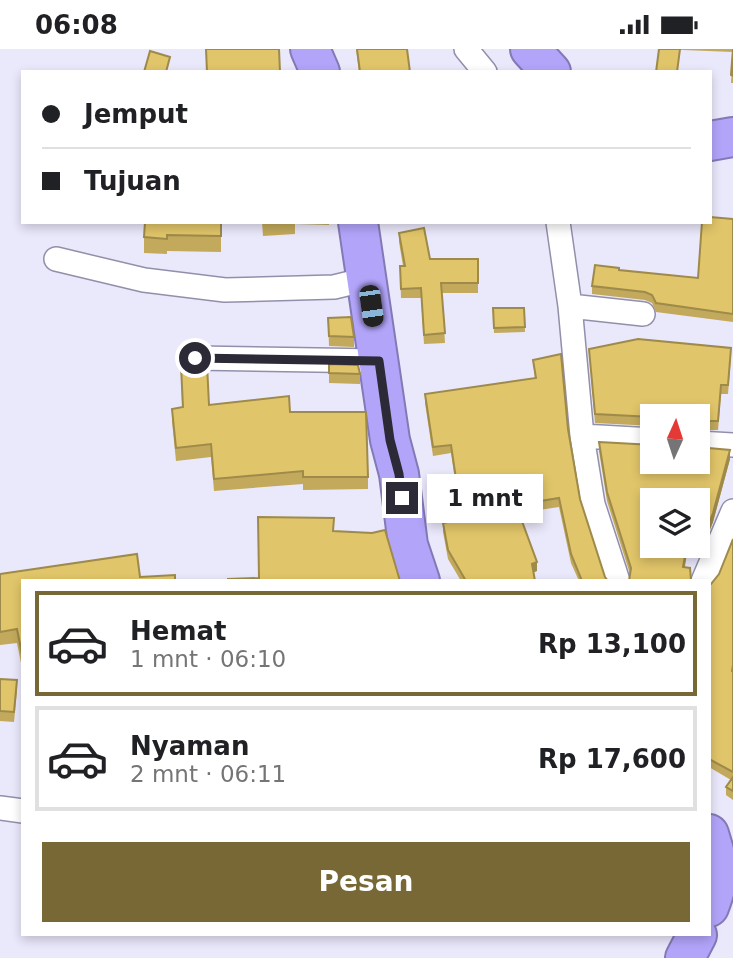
<!DOCTYPE html>
<html lang="id">
<head>
<meta charset="utf-8">
<style>
  body { margin:0; font-family:"DejaVu Sans",sans-serif; background:#f6f6f6; color:#202124; height:100vh; display:flex; flex-direction:column; font-size:26px; white-space:nowrap }
  * { box-sizing:border-box; margin:0 }
  p { font-size:23px; color:#757577 }
  .icon { flex:none; width:38px; height:38px; fill:none; stroke:currentColor; stroke-width:2; stroke-linecap:round; stroke-linejoin:round }
  .map { position:relative; flex:1; overflow:hidden }
  .drawer { position:absolute; left:21px; top:530px; width:690px; height:357px; display:flex; flex-direction:column; background:#fff; border-radius:0px; box-shadow:0 4px 10px #0003 }
  .drawer>* { flex:none }
  .guide { position:absolute; left:21px; top:21px; width:691px; height:154px; border-radius:0px; box-shadow:0 4px 10px #0003; display:grid; align-content:center; height:154px; padding:0 21px; background:#fff }
  .needle { width:46px; rotate:3deg }
  .fabs { position:absolute; left:640px; top:355px; display:grid; gap:14px }
  .fabs a { display:grid; place-items:center; width:70px; height:70px; border-radius:0px; background:#fff; box-shadow:0 4px 10px #0003; font-size:35px }
  .end { position:absolute; width:32px; height:32px; margin:-16px; border:9px solid #2c2a36; background:#fff; box-shadow:0 0 0 4px #fff }
  .from { border-radius:50% }
  .bubble { position:absolute; height:49px; border-radius:0px; background:#fff; box-shadow:0 4px 10px #0003; font-size:23px; font-weight:600; line-height:49px; text-align:center }
  .car { position:absolute; width:21px; height:42px; margin:-21px -10px; border-radius:9px; box-shadow:0 0 5px 2px #0007; background:linear-gradient(#222 24%,#8ab4d8 0 40%,#222 0 76%,#8ab4d8 0 86%,#222 0) }
  .guide b { display:flex; align-items:center; gap:24px; height:66px; font-size:26px }
  .guide b+b { border-top:2px solid #e0e0e0 }
  .guide i { width:18px; height:18px; background:#202124 }
  ul { padding:12px 0 0; list-style:none }
  li { display:flex; align-items:center; gap:21px; height:105px; margin:0 14px 10px; padding:0 7px; border:4px solid #e0e0e0; border-radius:0px }
  li div { flex:1 }
  li b { display:block; font-size:26px }
  li em { font-style:normal; font-weight:600 }
  li.on { border-color:#786836 }
  li>.icon { width:63px; height:63px; stroke-width:1.5 }
  .button { display:flex; gap:14px; margin-top:auto; padding:14px 21px }
  .button a { flex:1; height:80px; border-radius:0px; background:#786836; color:#fff; font-size:28px; font-weight:600; line-height:80px; text-align:center }
  .status { display:flex; justify-content:space-between; align-items:center; height:49px; padding:0 35px; background:#fff; direction:ltr }
  .status svg { height:19px; fill:currentColor }
  .map>svg:first-child { display:block }
</style>
</head>
<body>
<div class="status"><b>06:08</b><svg viewBox="0 0 49 12"><path d="M0 12V9h3v3zM5 12V6h3v6zM10 12V3h3v9zM15 12V0h3v12zM26 1h20v11H26zM47 4h2v5h-2z"/></svg></div>
<div class="map">
<svg width="733" height="909" viewBox="0 0 733 909">
  <rect width="100%" height="100%" fill="#eae8fb"/>
  <g fill="none" stroke-linecap="round" stroke-linejoin="round">
    <defs>
      <path id="street" d="M466,0L485,23
        M558,173L570,257L582,387L653,391
        M56,210L144,231L225,241L334,238L367,230
        M570,257L643,265
        M195,309L379,312
        M582,387L593,455L618,532
        M698,394L733,396
        M703,532L733,462
        M0,759L23,762"/>
      <path id="highway" d="M310,0L320,23
        M530,0L551,23
        M710,92L733,88
        M358,173L390,391L399,425L408,496L420,532
        M709,785C719,818 722,825 709,858
        M685,909L697,886"/>
    </defs>
    <use href="#street" stroke="#928fab" stroke-width="26"/>
    <use href="#highway" stroke="#8379b5" stroke-width="42"/>
    <use href="#street" stroke="#fff" stroke-width="23"/>
    <use href="#highway" stroke="#b2a4f9" stroke-width="38"/>
  </g>
  <path fill="#c2a95b" d="M356,0L410,23H359Z
    M659,0H733V34H731L733,3Z
    M733,170V273L656,263L652,254L645,251L592,245V237L619,221L698,229Z
    M221,173V203L167,202V205L144,204V188Z
    M262,173H329V176L295,175V185L263,187Z
    M399,184L430,210H478V244H442L445,294L424,295L421,249H401L400,217H403L399,193Z
    M493,259H524L525,283L494,284Z
    M328,269L354,288V298L329,297Z
    M589,300L731,308L728,345H721L718,381H698V368H653V377L595,374Z
    M533,311L568,380L580,450L605,528L608,532H579L571,514L559,458L519,464L537,522L534,523L535,532H461L448,510L443,483V474L461,471L451,404L433,407L425,354V345L535,330Z
    M329,315L360,325V335L329,334Z
    M181,317L209,356L290,363L368,428V440L303,441V435L214,442L211,408L176,412L172,372V360L182,359Z
    M599,393L730,410L713,473L705,493L698,492V452H653L688,497L685,518L691,531L630,525L607,452L599,402Z
    M733,490V751L726,746V738L731,731L709,718V535H711L719,525Z
    M0,525L140,528L175,532H23V624L17,594L0,596Z
    M0,630L17,641L14,673L0,672Z"/>
  <path fill="#9e8a4a" d="M730,401V410L713,473L705,493V484Z
    M687,497H688L683,526V518Z
    M537,513V522L532,524V515Z"/>
  <path fill="#e1c56a" stroke="#9e8a4a" stroke-width="2" d="M206,0H279L280,23H207Z
    M357,0H407L410,23H360Z
    M659,0H680L677,23H656Z
    M733,0V27L731,26Z
    M150,2L170,8L166,23H144Z
    M710,168L733,170V265L656,254L652,246L645,243L592,237L595,216L619,219V221L698,229L702,173H710Z
    M145,173H221V187L167,186V190L144,188Z
    M424,179L430,210H478V234H441L445,284L424,286L421,239L401,240L400,217H405L399,184Z
    M493,259H524L525,278L494,279Z
    M351,268L354,288L329,287L328,269Z
    M638,290L731,299L728,336H721L718,372H698V368H653L595,365L589,300Z
    M561,305L568,380L580,450L605,528L608,532H582L571,505L559,449L516,456L537,513L532,515L535,532H466L448,501L443,474L462,470L451,396L433,398L425,345L536,329L533,311Z
    M207,315L209,356L289,347L290,363H366L368,428H303V422L214,430L211,395L176,399L172,360L183,358L181,317Z
    M329,315L358,316L360,325L329,324Z
    M599,393L653,396V413H698V398L730,401L713,464L705,484L698,483V452H653V497H687L683,518L690,519L691,531L693,532H629L631,519L607,443Z
    M258,468L334,469L333,482L372,484L385,481L400,532H228V530L259,529Z
    M733,490V616L732,622L733,623V723L709,710V535H711L719,525Z
    M137,505L140,528L175,526V532H23V610L17,580L0,583V525Z
    M0,630L17,631L14,663L0,662Z
    M733,728V742L726,738Z"/>
  <g fill="none" stroke-linecap="round" stroke-linejoin="round">
    <path stroke="#2c2a36" stroke-width="9" d="M195,309L379,312L390,391L399,425L402,449"/>
  </g>
</svg>
<div class="fabs">
<a><svg class="needle" viewBox="-14 -14 28 28"><path d="M0-13l5 13h-10z" fill="#e53935"/><path d="M0 13l5-13h-10z" fill="#757577"/></svg></a>
<a><svg class="icon" aria-label="layers" viewBox="0 0 24 24"><path d="M12 4l9 5-9 5-9-5zM3 14l9 5 9-5"/></svg></a>
</div>
<i class="end from" style="left:195px;top:309px"></i>
<i class="end" style="left:402px;top:449px"></i>
<div class="bubble" style="left:427px;top:425px;width:116px">1 mnt</div>
<i class="car" style="left:371px;top:257px;rotate:172deg"></i>
<div class="guide">
<b><i class="from"></i>Jemput</b>
<b><i></i>Tujuan</b>
</div>
<section class="drawer">
<ul>
<li class="on"><svg class="icon" aria-label="car" viewBox="0 0 24 24"><path d="M5 17H2v-5l4-1 3-4h7l3 4 3 1v5h-3M9 17h6M6 11h13"/><circle cx="7" cy="17" r="2"/><circle cx="17" cy="17" r="2"/></svg><div><b>Hemat</b><p>1 mnt · 06:10</p></div><em>Rp 13,100</em></li>
<li><svg class="icon" aria-label="car" viewBox="0 0 24 24"><path d="M5 17H2v-5l4-1 3-4h7l3 4 3 1v5h-3M9 17h6M6 11h13"/><circle cx="7" cy="17" r="2"/><circle cx="17" cy="17" r="2"/></svg><div><b>Nyaman</b><p>2 mnt · 06:11</p></div><em>Rp 17,600</em></li>
</ul>
<div class="button"><a>Pesan</a></div>
</section>
</div>
</body>
</html>
